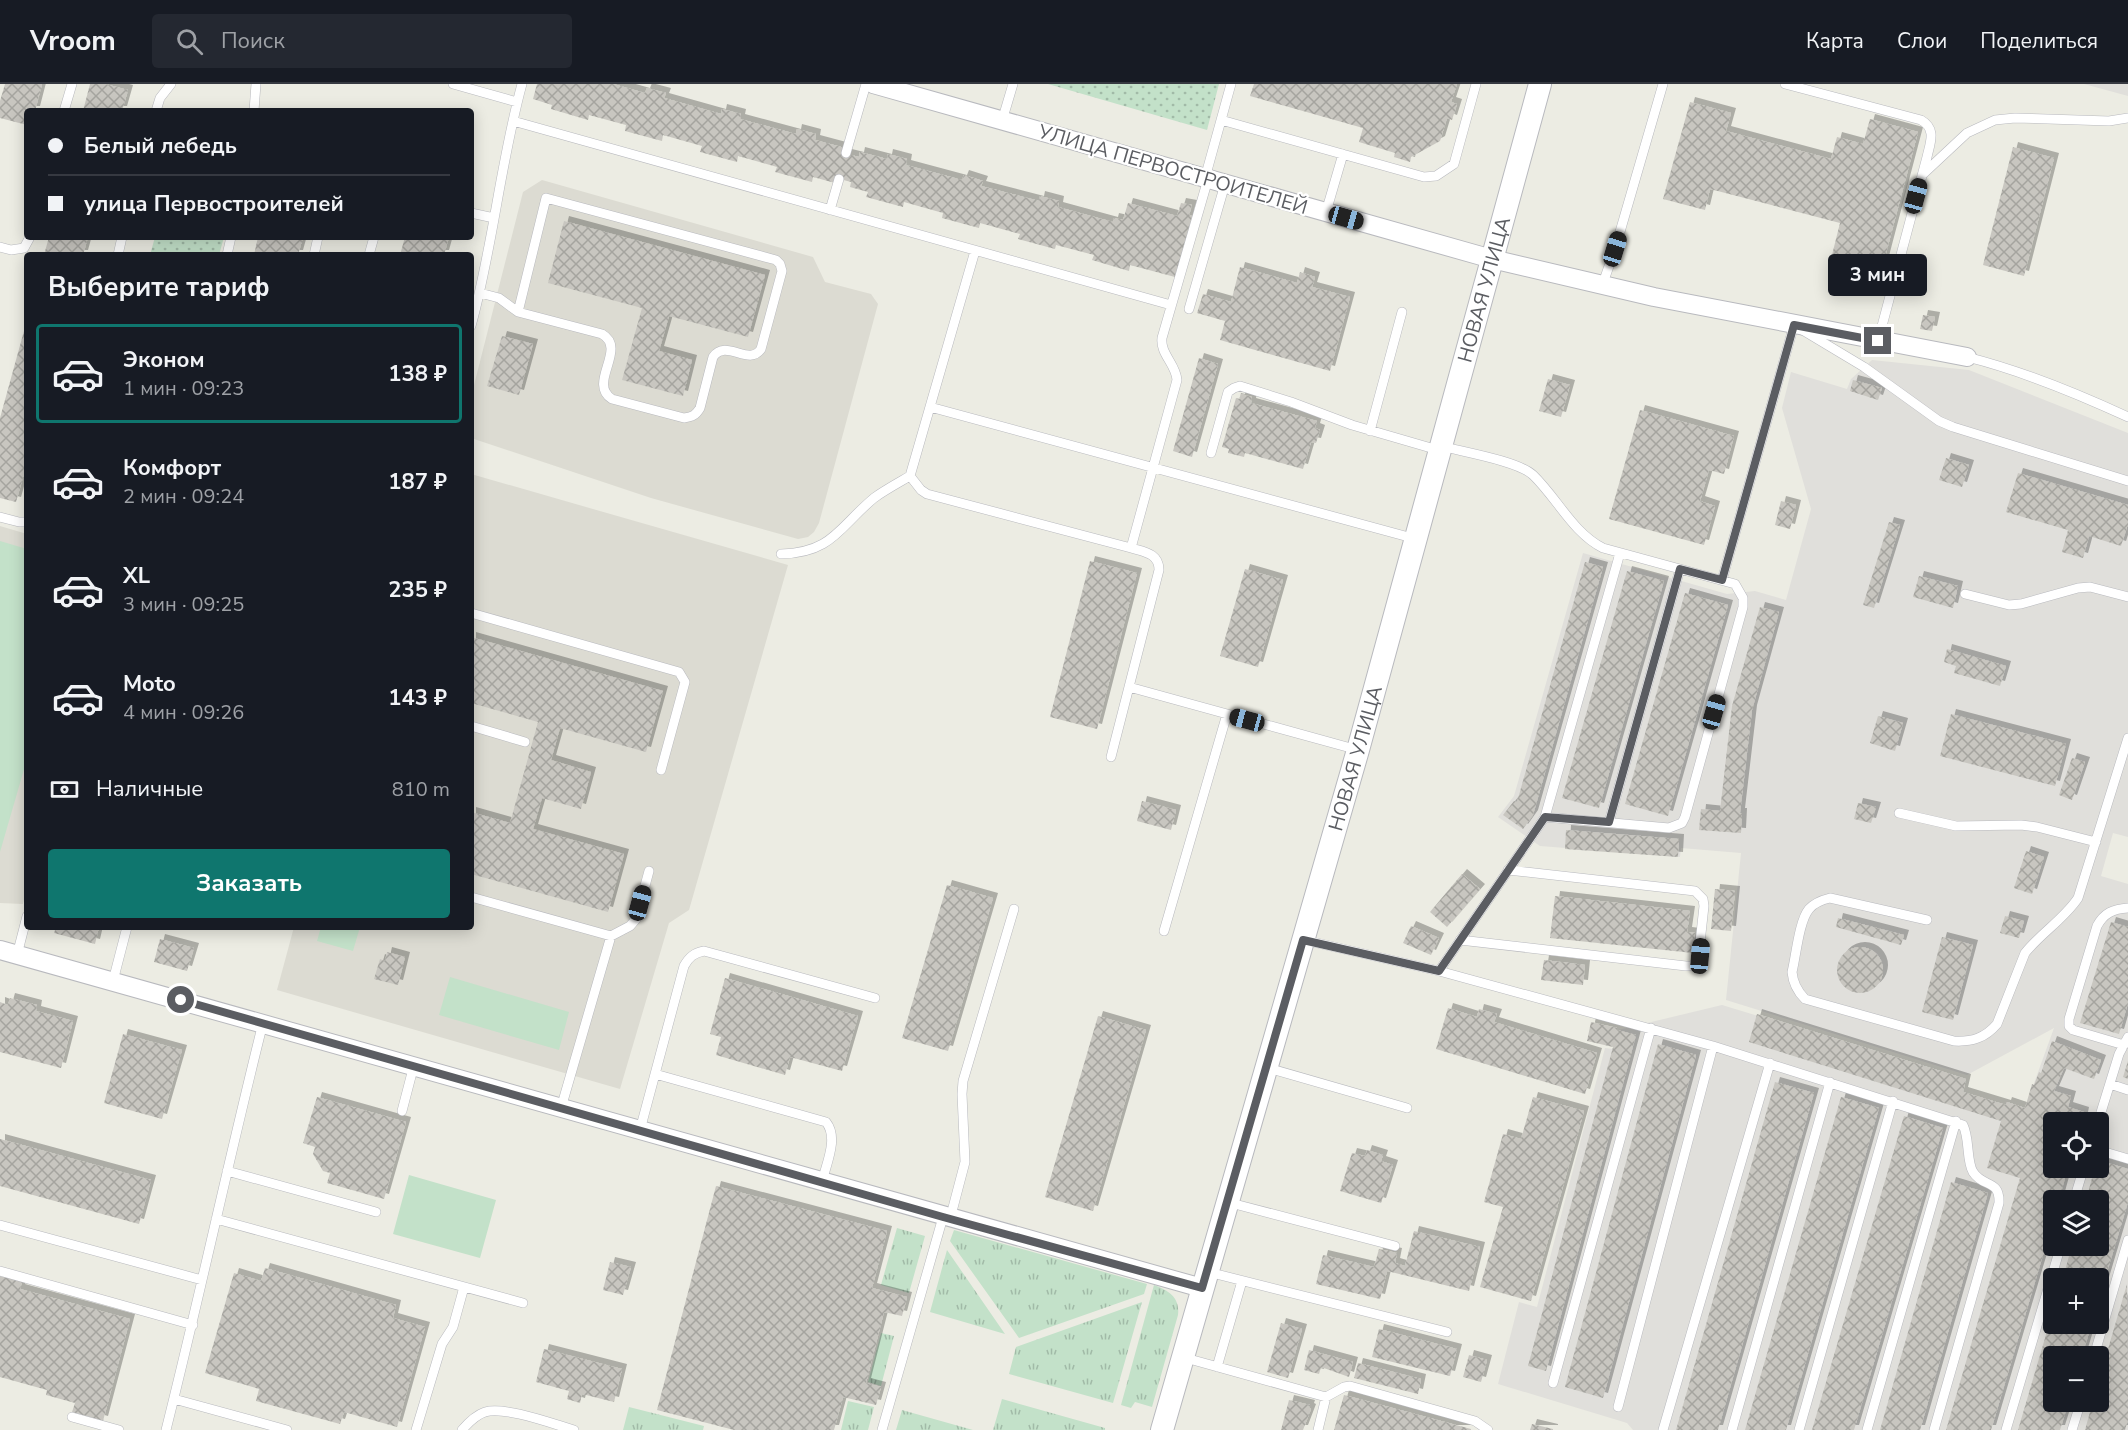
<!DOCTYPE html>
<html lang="ru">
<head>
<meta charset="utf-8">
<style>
  body { margin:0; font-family:"Nunito Sans",sans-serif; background:#242831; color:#f1f3f6; height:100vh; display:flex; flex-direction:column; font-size:22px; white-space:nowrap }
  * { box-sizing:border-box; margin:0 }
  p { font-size:20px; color:#9ea1a6 }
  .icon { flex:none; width:33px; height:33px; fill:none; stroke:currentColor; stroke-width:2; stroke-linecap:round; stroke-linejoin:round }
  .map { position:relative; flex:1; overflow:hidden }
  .panel { position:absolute; left:24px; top:168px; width:450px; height:678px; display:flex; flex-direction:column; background:#171b24; border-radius:6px; box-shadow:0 3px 15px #0003 }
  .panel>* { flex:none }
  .guide { position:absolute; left:24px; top:24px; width:450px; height:132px; border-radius:6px; box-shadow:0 3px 15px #0003; display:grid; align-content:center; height:132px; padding:0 24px; background:#171b24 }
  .buttons { position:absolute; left:2043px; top:1028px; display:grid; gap:12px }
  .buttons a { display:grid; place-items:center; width:66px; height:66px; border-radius:6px; background:#171b24; box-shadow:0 3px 15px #0003; font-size:30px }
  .end { position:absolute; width:27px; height:27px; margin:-14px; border:8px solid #5b5d62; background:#fff; box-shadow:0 0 0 3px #fff }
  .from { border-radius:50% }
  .bubble { position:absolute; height:42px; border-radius:6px; background:#171b24; box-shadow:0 3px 15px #0003; font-size:20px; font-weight:700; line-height:42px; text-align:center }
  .car { position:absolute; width:18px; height:36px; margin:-18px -9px; border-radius:8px; box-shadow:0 0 4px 2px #0007; background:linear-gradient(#222 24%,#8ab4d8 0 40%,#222 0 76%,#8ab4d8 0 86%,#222 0) }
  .guide b { display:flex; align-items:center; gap:21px; height:57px; font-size:22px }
  .guide b+b { border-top:2px solid #363941 }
  .guide i { width:15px; height:15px; background:#f1f3f6 }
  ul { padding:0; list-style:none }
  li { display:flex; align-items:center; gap:18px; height:99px; margin:0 12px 9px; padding:0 12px; border:3px solid transparent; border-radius:6px }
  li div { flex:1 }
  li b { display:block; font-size:22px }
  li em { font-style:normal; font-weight:700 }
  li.on { border-color:#0f766e }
  li>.icon { width:54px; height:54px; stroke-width:1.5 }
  h2 { padding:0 24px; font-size:27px; line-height:72px }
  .pay { display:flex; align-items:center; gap:15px; height:66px; padding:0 24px; font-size:22px }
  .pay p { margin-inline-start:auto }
  .primary-button { display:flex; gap:12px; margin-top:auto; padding:12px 24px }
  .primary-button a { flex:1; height:69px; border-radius:6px; background:#0f766e; color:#fff; font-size:24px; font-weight:700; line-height:69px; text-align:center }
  header { display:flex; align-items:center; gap:36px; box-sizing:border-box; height:84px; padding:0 30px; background:#171b24; border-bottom:2px solid #363941 }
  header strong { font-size:28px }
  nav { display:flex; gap:33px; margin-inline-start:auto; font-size:21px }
  .search { width:420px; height:54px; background:#242831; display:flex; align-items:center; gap:15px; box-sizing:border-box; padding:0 21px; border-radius:6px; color:#9ea1a6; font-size:22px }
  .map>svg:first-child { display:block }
</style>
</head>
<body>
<header>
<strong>Vroom</strong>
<div class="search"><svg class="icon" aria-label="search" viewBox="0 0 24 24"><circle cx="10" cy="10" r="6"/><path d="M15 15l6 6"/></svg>Поиск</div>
<nav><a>Карта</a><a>Слои</a><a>Поделиться</a></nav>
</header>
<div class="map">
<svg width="2128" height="1346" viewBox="0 0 2128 1346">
  <defs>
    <pattern id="grass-tufts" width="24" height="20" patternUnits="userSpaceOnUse" patternTransform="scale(1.5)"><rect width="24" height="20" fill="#c3e1c9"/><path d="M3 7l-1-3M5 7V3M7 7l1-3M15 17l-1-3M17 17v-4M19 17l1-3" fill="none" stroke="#a1baa7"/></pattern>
    <pattern id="park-dots" width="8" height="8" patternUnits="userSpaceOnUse" patternTransform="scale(1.5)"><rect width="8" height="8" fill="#c3e1c9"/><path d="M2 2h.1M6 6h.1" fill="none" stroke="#a1baa7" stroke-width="1.8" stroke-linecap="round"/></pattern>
    <pattern id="building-cross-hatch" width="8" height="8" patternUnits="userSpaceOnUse" patternTransform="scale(1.5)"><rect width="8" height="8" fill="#c8c6c0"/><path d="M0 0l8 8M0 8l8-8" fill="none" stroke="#a5a49f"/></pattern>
    <filter id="shadow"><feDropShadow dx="5" dy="-5" stdDeviation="0" flood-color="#0004"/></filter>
  </defs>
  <rect width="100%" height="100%" fill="#ecece3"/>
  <path fill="#e0dfdb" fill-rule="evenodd" d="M2084,0H2128V12Z
    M1872,276L1969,286L2128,349V753L2113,749L2101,792L2128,800V1346H1633L1627,1339L1498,1300L1519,1218L1537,1223L1605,964L1613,965L1618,946L1722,921L1966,995L1963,1008L2005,1021L2007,1018L2025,1024L2054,944L1967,991L1726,916L1741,769L1681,764L1680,773L1540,762L1498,733L1514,712L1583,469L1727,510L1755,507L1786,516L1811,425L1782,324L1791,288L1847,305L1851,295ZM2054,1038H2098V1083H2054ZM2054,1116H2098V1161H2054ZM2054,1194H2098V1239H2054ZM2054,1272H2098V1317H2054Z"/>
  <path fill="#dcdbd2" d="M542,96L813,173L825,198L871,210L878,220L819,439L814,448L808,453L798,455L651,414L471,354V313L523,108Z
    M471,390L788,481L689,826L669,839L620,1005L277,906L294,843H471Z
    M0,442L27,450V803L23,820L0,819Z"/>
  <path fill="url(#grass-tufts)" d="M897,1144L925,1152L909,1209L881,1201Z
    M954,1146L1147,1200L1144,1210L1019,1254L950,1157Z
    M947,1166L1005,1250L930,1228Z
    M1154,1201C1170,1207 1180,1214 1178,1231L1152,1323L1135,1318L1131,1324L1121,1321Z
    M1142,1218L1113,1319L1009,1290L1016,1263Z
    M881,1249L894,1252L881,1302L868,1298Z
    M1002,1315L1105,1344V1346H993Z
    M848,1317L874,1323L868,1346H841Z
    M629,1323L704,1342L703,1346H623Z
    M902,1326L973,1346H896Z"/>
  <path fill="url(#park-dots)" d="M1048,0H1219L1207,46Z
    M155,153H224L219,171H150Z"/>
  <path fill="#c3e1c9" d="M0,457L27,465V675L0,768Z
    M321,843H360L353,867L317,857Z
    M450,893L569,928L559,966L439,931Z
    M409,1091L496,1116L480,1174L393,1150Z"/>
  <path fill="url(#building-cross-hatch)" filter="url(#shadow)" d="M5,0H42L35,27H27V41L0,34V17Z
    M90,0H105L128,6L122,27H83Z
    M537,0H613L645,9L647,4L666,9L664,14L721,30L722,25L741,30L740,35L796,50L797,45L816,50L815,56L845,64L843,69L859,73L860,68L887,75L888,70L907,75L906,81L962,96L964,91L983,97L981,102L1039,117L1040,112L1059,117L1058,123L1113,138L1114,134L1123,136L1128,119L1177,132L1181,119L1192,121L1189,131L1192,132L1175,193L1130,181L1129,187L1092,176L1094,171L1056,161L1055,165L1018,155L1020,150L980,139L979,144L942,134L943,129L904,118L903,123L866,113L868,108L850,103L851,98L836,94L835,99L813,93L812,98L775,88L777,83L738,72L737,78L700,68L702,62L663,51L662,57L625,47L626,41L589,31L588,36L551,25L552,21L533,15Z
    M1254,0H1457L1451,18L1457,20L1452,36L1447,34L1440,57L1411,73L1410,78L1394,73L1395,69L1359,58L1363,44L1250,12Z
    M1690,18L1731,29L1726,47L1831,75L1837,53L1863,60L1870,35L1918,48L1880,192L1830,179L1840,139L1710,105L1705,126L1663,115Z
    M2013,63L2054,74L2024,192L1983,181Z
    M564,137L765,191L748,253L669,232L659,267L692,276L683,312L622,296L642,224L548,199Z
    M49,153H88L83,171H44Z
    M258,153H303L298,171H254Z
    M405,153H449L444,171H400Z
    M1240,183L1297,199L1300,188L1315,193L1312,203L1350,213L1330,287L1220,256L1225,237L1197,229L1203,210L1231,218Z
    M1923,231L1935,233L1932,247L1920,245Z
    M27,236V379L16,418L0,414V334Z
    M502,252L533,260L519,311L487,302Z
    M1199,274L1218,280L1192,373L1173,367Z
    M1548,295L1570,301L1561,333L1539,327Z
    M1853,296L1882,304L1878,316L1850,307Z
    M1241,310L1252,313L1251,319L1317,337L1315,344L1320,346L1316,359L1311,358L1303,385L1245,369L1244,373L1228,369L1229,365L1222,363L1236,314L1240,315Z
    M1640,326L1734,352L1724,390L1709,386L1700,417L1715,422L1704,461L1609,435Z
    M1946,374L1969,381L1962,403L1939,396Z
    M2018,389L2128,421V440L2121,462L2089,452L2083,474L2062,468L2068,446L2006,428Z
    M1781,417L1796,421L1790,445L1775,441Z
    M1889,438L1900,441L1874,524L1863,521Z
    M1090,477L1137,489L1097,645L1050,633Z
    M1585,478L1603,483L1533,731L1523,745L1503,731L1514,717L1517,718Z
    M1245,485L1283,496L1258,583L1220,572Z
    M1627,487L1664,497L1599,724L1562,714Z
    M1919,492L1958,502L1953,524L1913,513Z
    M1685,509L1728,521L1668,732L1625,720Z
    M1760,523L1779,528L1752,626L1740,729H1742L1741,749L1699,746L1701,725L1720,727L1732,622Z
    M471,553L663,607L646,668L560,644L551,676L591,688L581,725L542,714L533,745L624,770L608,828L471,790V728L510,739L538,638L471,619Z
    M1947,565L2006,582L2000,602L1954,589L1956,582L1944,578Z
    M1951,630L2066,660L2055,702L1940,672Z
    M1878,632L1903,639L1895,667L1870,659Z
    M2072,674L2085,678L2072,716L2059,711Z
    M1142,717L1176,726L1171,746L1137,737Z
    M1858,719L1876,723L1871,739L1854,735Z
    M1566,746L1679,755L1678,773L1565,765Z
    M2026,767L2044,773L2032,810L2014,804Z
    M1462,790L1480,805L1447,843L1430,828Z
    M947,801L993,814L948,967L902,954Z
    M1715,805L1735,807L1731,847L1711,845Z
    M1555,812L1690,827L1687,848L1695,849L1693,869L1550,854Z
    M2005,832L2024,837L2019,854L2000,849Z
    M1838,834L1904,851L1901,861L1836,843Z
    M2111,838L2128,843V919L2119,950L2080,939Z
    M1411,842L1439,854L1431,871L1403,859Z
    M56,843H99L95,860L54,849Z
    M1942,853L1973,861L1953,936L1922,928Z
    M160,855L194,864L187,887L154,878Z
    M1837 886a23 23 0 1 1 46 0a23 23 0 1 1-46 0Z
    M387,868L405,873L398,901L374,895L380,875L385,877Z
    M1544,876L1585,881L1583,901L1541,896Z
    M725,894L858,932L842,987L790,973L785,991L716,971L721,953L710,950Z
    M10,914L37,921L36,927L73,937L61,984L0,968V918L8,921Z
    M1448,924L1477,933L1479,925L1497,930L1494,938L1597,969L1585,1010L1436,965Z
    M1757,930L1966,995L1963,1008L2006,1021L2007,1018L2025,1024L2032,1000L2034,1001L2039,988L2041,989L2052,957L2101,976L2094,995L2064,984L2054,1007L2071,1012L2068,1023L2084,1028L2082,1038H2054V1083H2068L2059,1116H2054V1134L1991,1346H1946L2020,1094L1987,1084L2001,1037L1749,958Z
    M1098,932L1146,946L1093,1127L1045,1113Z
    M1591,938L1617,944V946L1636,951L1546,1287L1528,1282L1613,963L1587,957Z
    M123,950L182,966L162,1035L104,1019Z
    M1658,960L1696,971L1603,1314L1565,1303Z
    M2128,977V995L2123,993Z
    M1775,998L1814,1009L1718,1346H1676Z
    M317,1013L406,1038L384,1115L327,1099L330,1089L323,1087L313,1070L315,1063L303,1059Z
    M1533,1013L1584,1027L1531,1217L1480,1203L1503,1123L1484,1118L1503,1050L1521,1055Z
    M1841,1013L1879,1024L1786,1346H1745Z
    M1904,1032L1943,1044L1854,1346H1812Z
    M0,1055L151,1096L139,1140L0,1102Z
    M1367,1066L1383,1071L1381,1077L1393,1081L1381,1119L1340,1107L1352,1069L1365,1072Z
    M2098,1076L2128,1085V1118L2099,1215L2098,1194H2063L2072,1161H2098V1116H2086L2095,1083H2098Z
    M1951,1098L1988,1109L1920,1346H1880Z
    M716,1102L887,1147L872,1204L907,1213L902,1232L884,1228L866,1299L881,1303L876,1321L843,1313L834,1346H734L657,1326Z
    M1414,1147L1480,1163L1469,1207L1387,1187L1380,1215L1316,1200L1323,1171L1374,1183L1379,1165L1397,1169L1395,1179L1405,1182Z
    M610,1178L631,1183L623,1211L603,1206Z
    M265,1184L396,1221L393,1234L425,1243L397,1343L344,1328L340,1340L256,1317L259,1305L205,1289L234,1189L261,1197Z
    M0,1192L22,1198L20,1205L130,1235L103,1337L72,1328L75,1319L46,1311L47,1306L0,1293Z
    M2127,1200L2128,1336L2125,1346H2085L2093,1317H2098V1299Z
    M2053,1227L2054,1239H2092L2082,1272H2054V1317H2069L2060,1346H2018Z
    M1281,1239L1302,1245L1288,1294L1267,1288Z
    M1379,1245L1457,1265L1450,1292L1372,1273Z
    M544,1265L622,1285L614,1318L582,1310L580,1319L567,1315L569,1307L536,1298Z
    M1309,1266L1353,1278L1349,1293L1321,1283L1319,1290L1304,1286Z
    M1469,1271L1487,1276L1481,1298L1463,1293Z
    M1358,1279L1421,1295L1418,1310L1354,1294Z
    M1344,1311L1471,1345V1346H1334Z
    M1289,1316L1310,1321L1309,1324L1311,1325L1303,1346H1281Z
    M1532,1340L1553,1345V1346H1530Z"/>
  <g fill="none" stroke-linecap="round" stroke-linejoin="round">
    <defs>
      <path id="service" d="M453,0L517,18
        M1785,0L1921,36C1937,45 1930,59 1927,73L1878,257
        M64,27L72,0
        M156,27L160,14L171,0
        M254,27L256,0
        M1221,36L1424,93L1436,92L1454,80L1476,0
        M513,37L1171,221
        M1002,37L1013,0
        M846,69L866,0
        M1922,91L1967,49L1995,36L2015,34L2109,37L2128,34
        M1205,94L1231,0
        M830,126L839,95
        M1326,128L1343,70
        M471,129L494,134
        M0,163L11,166L24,164L30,153
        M118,171L122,153
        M227,171L231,153
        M314,171L318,153
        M369,171L374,153
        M1602,202L1615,165L1663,0
        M480,209L499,214L518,228L602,250C628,265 587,299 612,315L684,334C692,333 696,331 700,324L713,273C726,254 749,283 761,265L782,187L780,180L776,176L546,114L518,228
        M1189,225L1225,100
        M471,242C493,163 500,80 522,0
        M1967,273C2023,287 2076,309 2128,333
        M930,323L1416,455
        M1370,347L1402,228
        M1441,362C1463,368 1518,377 1533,391C1557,414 1573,449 1603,464L1735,500L1743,514V523L1685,733L1682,739L1669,744L1545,733
        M1211,369L1228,308L1234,304L1240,302L1291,318L1352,341L1438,366
        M910,392L921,406L927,410L1131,464C1144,468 1159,469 1159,486L1111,673
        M0,433L19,438H27
        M1131,464L1177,296C1176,280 1160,270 1162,254L1208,95
        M781,470C832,469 839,443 874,414C885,406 898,399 910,392L975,167
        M1722,496L1794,241L1864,283L1939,337L1953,343L2128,397
        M1965,510L2009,521L2021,520L2078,504L2090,503L2128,513
        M471,529L679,588L685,598L661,686
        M1129,603L1358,666
        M471,642L525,658
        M1899,729L1956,742L2021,741L2037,743L2096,758
        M1609,738L1680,485
        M471,813L611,852L630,842L636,835L649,787
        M1927,836L1830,814C1822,816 1814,819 1809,825C1799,837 1796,872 1792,888C1793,899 1797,907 1805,915L1954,957C1972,958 1985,954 1997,940L2025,869C2041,849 2064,835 2078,814L2128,654
        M1164,847L1227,630
        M1304,856L1439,887L1545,733L1620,469
        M1460,856L1686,882H1692L1698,877L1704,822L1703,815L1695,807L1508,786
        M17,871L27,832
        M1439,887L1713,962L1963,1041C1970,1055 1966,1076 1973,1088C1983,1104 2000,1095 1999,1119L1934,1346
        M113,897L127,843
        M2124,961L2073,946L2069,942V935L2097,842C2104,829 2113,825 2128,824
        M1268,984L1407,1024
        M655,990L826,1038C839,1054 826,1080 822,1098
        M2110,1000L2128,1006
        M561,1024L611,852
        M402,1027L414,981
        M2098,1038L2119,970L2128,953
        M640,1046L684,882C689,873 694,869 704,867L875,914
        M2098,1066L2128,1075
        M227,1087L376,1128
        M2074,1116L2084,1083
        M1227,1118L1395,1162
        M216,1135L523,1219
        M950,1135L965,1078L962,1010L963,997L1014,825
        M0,1141L202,1196
        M0,1187L193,1241
        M1208,1188L1447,1248
        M2094,1272L2128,1156
        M1182,1273L1326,1313L1344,1303L1350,1302L1475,1337L1488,1346
        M1217,1283L1242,1197
        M1553,1299L1651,944
        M174,1315L287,1346
        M1618,1323L1713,962
        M72,1333L119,1346
        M166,1346C200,1211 229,1074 263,939
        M416,1346L442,1260L453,1243L464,1203
        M462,1346C468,1339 476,1331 485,1328C505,1322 553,1340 574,1346
        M882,1346L943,1133
        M1318,1346L1326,1313
        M1663,1346L1770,979
        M1732,1346L1830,998
        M1799,1346L1893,1017
        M1867,1346L1956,1037
        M2006,1346L2061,1161
        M2072,1346L2081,1317"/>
      <path id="minor" d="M873,0L1492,175L1654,213L1967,273
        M0,866L1202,1204"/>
      <g id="tertiary">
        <path id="s1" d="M1162,1346L1358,666L1540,0"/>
      </g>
    </defs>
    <use href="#service" stroke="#b8b9be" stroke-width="10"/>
    <use href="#minor" stroke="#b8b9be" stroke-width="20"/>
    <use href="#tertiary" stroke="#b8b9be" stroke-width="24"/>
    <use href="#service" stroke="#fff" stroke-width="9"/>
    <use href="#minor" stroke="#fff" stroke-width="18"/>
    <use href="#tertiary" stroke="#fff" stroke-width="22"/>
  </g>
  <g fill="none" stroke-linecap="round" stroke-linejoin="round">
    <path stroke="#5b5d62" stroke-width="8" d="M181,916L943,1133L1202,1204L1303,856L1439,887L1545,733L1609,738L1680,485L1722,496L1794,241L1878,257"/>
  </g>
  <g text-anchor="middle" stroke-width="4.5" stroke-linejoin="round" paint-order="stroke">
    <g font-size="20" fill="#5b5d62" stroke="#fff">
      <text transform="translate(1173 85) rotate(16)" y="7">УЛИЦА ПЕРВОСТРОИТЕЛЕЙ</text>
      <text dy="7" stroke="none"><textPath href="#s1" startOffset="1185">НОВАЯ УЛИЦА</textPath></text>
      <text dy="7" stroke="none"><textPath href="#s1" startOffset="699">НОВАЯ УЛИЦА</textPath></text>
    </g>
  </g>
</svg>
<div class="buttons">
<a><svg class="icon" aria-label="locate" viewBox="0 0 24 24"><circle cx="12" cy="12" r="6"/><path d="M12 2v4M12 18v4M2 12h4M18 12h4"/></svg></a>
<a><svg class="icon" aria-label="layers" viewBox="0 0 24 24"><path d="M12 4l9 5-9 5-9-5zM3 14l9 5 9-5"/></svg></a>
<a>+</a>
<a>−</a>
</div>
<i class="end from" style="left:181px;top:916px"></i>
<i class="end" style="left:1878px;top:257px"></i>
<div class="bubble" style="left:1828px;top:170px;width:99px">3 мин</div>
<i class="car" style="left:1916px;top:112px;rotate:15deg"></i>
<i class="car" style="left:1346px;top:134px;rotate:106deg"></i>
<i class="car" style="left:1615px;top:165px;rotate:17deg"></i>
<i class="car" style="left:1714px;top:628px;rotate:16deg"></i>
<i class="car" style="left:1247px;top:636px;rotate:285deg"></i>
<i class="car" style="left:640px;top:819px;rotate:15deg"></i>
<i class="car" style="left:1700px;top:872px;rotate:5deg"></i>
<div class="guide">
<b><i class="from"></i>Белый лебедь</b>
<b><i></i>улица Первостроителей</b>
</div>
<section class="panel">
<h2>Выберите тариф</h2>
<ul>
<li class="on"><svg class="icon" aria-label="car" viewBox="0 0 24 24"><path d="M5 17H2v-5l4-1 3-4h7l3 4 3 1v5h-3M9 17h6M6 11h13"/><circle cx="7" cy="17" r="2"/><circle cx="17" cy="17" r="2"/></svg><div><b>Эконом</b><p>1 мин · 09:23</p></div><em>138 ₽</em></li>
<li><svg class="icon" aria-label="car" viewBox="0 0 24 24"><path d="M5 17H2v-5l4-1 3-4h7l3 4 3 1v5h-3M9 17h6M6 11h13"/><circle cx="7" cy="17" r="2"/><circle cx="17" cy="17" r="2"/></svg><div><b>Комфорт</b><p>2 мин · 09:24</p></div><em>187 ₽</em></li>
<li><svg class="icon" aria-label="car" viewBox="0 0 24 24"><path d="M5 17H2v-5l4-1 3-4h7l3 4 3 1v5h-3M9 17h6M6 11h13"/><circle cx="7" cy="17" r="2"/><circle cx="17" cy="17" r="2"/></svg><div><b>XL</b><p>3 мин · 09:25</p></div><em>235 ₽</em></li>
<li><svg class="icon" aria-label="car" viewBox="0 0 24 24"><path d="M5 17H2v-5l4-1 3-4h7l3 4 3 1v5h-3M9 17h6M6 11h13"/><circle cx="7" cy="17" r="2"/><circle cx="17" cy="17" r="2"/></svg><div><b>Moto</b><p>4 мин · 09:26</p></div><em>143 ₽</em></li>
</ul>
<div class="pay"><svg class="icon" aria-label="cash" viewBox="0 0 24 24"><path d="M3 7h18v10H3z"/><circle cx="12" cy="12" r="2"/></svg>Наличные<p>810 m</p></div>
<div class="primary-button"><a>Заказать</a></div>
</section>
</div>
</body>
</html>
